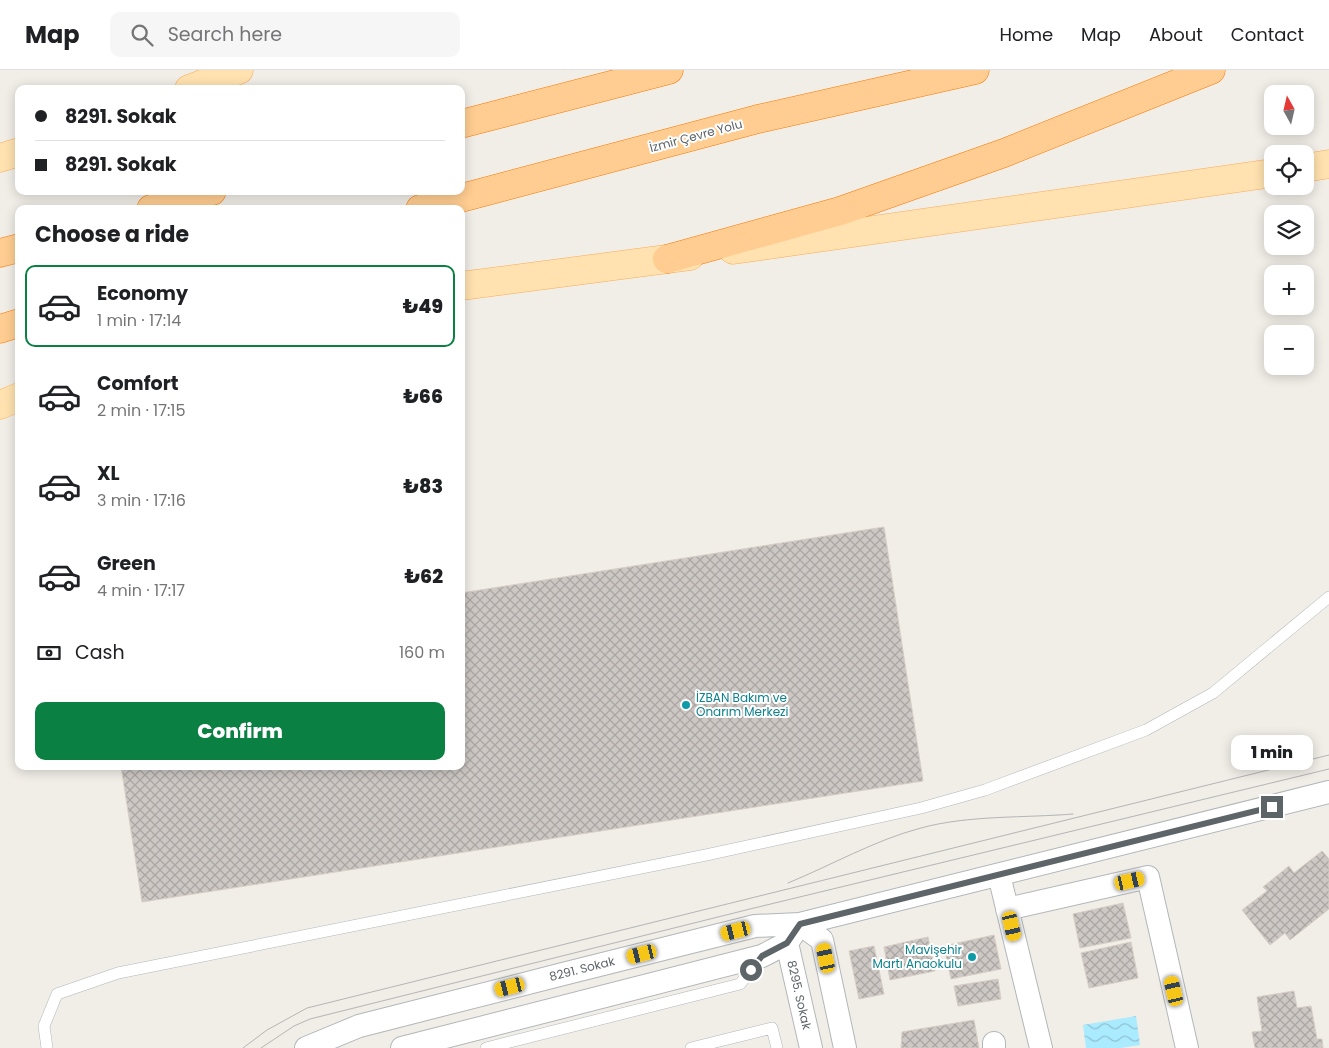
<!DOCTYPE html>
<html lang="en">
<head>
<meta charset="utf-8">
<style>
  body { margin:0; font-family:Poppins,sans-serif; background:#f6f6f6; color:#202124; height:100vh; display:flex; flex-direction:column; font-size:19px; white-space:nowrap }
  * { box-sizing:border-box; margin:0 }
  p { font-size:16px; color:#757577 }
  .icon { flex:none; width:28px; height:28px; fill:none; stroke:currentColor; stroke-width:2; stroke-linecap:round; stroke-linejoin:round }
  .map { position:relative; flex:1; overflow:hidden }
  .panel { position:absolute; left:15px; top:135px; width:450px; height:565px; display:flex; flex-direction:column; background:#fff; border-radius:10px; box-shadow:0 2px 12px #0003 }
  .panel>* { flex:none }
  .hud { position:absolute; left:15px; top:15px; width:450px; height:110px; border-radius:10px; box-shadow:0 2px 12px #0003; display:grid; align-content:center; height:110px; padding:0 20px; background:#fff }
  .needle { width:32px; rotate:352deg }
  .buttons { position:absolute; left:1264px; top:15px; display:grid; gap:10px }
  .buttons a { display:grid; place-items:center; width:50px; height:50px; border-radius:10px; background:#fff; box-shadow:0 2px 12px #0003; font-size:25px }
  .end { position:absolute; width:22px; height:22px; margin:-11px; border:6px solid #5e6568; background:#fff; box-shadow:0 0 0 2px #fff }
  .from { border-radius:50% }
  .bubble { position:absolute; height:35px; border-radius:10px; background:#fff; box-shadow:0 2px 12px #0003; font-size:16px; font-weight:800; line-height:35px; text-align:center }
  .car { position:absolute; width:15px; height:30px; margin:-15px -8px; border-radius:6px; box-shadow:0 0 4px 1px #0007; background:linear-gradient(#f5c518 24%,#345 0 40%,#f5c518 0 76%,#345 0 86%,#f5c518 0) }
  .hud b { display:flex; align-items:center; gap:18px; height:48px; font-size:19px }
  .hud b+b { border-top:1px solid #e0e0e0 }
  .hud i { width:12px; height:12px; background:#202124 }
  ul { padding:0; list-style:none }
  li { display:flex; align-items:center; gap:15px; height:82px; margin:0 10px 8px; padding:0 10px; border:2px solid transparent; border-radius:10px }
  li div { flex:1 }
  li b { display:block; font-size:19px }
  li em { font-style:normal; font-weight:800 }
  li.active { border-color:#0b8043 }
  li>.icon { width:45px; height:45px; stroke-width:1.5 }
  h2 { padding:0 20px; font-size:22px; line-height:60px }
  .pay { display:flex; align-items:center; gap:12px; height:55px; padding:0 20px; font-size:19px }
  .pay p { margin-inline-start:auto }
  .action { display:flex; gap:10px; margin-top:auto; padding:10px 20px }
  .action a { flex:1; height:58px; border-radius:10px; background:#0b8043; color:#fff; font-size:20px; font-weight:800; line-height:58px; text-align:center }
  header { display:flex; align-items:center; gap:30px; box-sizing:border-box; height:70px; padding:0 25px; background:#fff; border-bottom:1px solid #e0e0e0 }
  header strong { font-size:24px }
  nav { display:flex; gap:28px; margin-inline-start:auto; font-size:18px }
  .search { width:350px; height:45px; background:#f6f6f6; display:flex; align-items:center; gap:12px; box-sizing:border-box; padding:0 18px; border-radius:10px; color:#757577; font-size:19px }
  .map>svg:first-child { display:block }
</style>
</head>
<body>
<header>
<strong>Map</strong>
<div class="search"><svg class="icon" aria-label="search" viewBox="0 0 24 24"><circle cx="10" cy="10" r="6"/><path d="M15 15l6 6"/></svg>Search here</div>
<nav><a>Home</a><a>Map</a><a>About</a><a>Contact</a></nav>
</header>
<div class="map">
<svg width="1329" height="978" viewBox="0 0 1329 978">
  <defs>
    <pattern id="water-waves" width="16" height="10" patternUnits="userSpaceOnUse" patternTransform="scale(1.25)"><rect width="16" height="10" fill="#aaebff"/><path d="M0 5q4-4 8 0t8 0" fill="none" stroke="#8ec2d2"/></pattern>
    <pattern id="building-cross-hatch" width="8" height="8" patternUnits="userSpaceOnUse" patternTransform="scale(1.25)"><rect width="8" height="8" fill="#cdc8c4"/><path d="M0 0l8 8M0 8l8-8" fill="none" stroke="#aaa6a3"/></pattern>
  </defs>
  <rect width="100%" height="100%" fill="#f1ede7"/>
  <path fill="url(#water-waves)" d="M1136,946L1140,975L1120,978H1086L1083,955Z"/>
  <path fill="url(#building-cross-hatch)" stroke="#d7cec5" d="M884,457L923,711L142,832L121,696H461V523Z
    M1322,781L1329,789V839L1290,870L1285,863L1270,875L1242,840L1267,821L1263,817L1289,796L1294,803Z
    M1123,833L1131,868L1080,878L1073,844Z
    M994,865L1001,899L951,909L944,876Z
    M928,867L935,901L890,910L884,877Z
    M1131,872L1138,908L1089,918L1081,883Z
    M874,876L884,924L859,929L849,881Z
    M998,909L1001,929L958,936L954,916Z
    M1294,921L1297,938L1311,936L1317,969H1322L1323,978H1255L1252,962L1262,961L1257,927Z
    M974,950L979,978H901L902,962Z"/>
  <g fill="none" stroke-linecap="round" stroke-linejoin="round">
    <defs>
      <path id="lane" d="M47,978L44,956L57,924L118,903L706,785L921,738L985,720L1146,660L1213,623L1329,527
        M486,978L740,914L760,889
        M691,978L772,958L777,978"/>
      <path id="street" d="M999,805L1041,978
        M1007,839L1148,807L1187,978
        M800,854L822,870L845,978
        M787,873L811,978
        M994,973V978
        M306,978L359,956L567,903L755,856L800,854L1329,722
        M402,978L762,886L787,873L800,854"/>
      <path id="primary" d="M189,19L239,0
        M0,88L19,82
        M1305,98L1329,94
        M733,180L1272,103
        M461,216L690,186
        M0,335L19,327"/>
      <path id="highway" d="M461,54L669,0
        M151,139L212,121
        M420,139L758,49L975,0
        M0,183L19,178
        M667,189L840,141L1004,83L1211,0
        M0,259L19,253"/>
    </defs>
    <use href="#lane" stroke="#b2b7ba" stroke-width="12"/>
    <use href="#street" stroke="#b2b7ba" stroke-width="24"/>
    <use href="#primary" stroke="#faac58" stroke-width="29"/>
    <use href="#highway" stroke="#f97900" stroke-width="29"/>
    <use href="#lane" stroke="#fff" stroke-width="11"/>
    <use href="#street" stroke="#fff" stroke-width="22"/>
    <use href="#primary" stroke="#ffe2af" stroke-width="28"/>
    <use href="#highway" stroke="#ffcd91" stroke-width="28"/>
    <path stroke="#b4b5b6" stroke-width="1" d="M788,813C832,795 875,770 921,758C968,745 1025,748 1073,744
      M243,978L267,960L307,938L1329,685
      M261,978L294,956L310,949L750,839L1329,699"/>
  </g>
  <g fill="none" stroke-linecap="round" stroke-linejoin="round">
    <path stroke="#5e6568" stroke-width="6" d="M751,900L762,886L787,873L800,854L1272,737"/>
  </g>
  <g fill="#0f9aa8" stroke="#fff" stroke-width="2">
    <circle cx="686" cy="635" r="5"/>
    <circle cx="972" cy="887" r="5"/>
  </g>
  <g text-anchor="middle" stroke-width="4" stroke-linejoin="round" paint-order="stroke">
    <g font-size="12" fill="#5e6568" stroke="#fff">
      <text transform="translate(696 66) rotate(-15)" y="4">İzmir Çevre Yolu</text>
      <text transform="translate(582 899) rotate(-14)" y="4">8291. Sokak</text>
      <text transform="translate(799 925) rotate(77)" y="4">8295. Sokak</text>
    </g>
    <g font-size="12" fill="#0d838f" stroke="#fff" text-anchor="start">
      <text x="696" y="632">İZBAN Bakım ve<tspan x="696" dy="14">Onarım Merkezi</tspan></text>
      <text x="962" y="884" text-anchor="end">Mavişehir<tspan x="962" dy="14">Martı Anaokulu</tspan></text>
    </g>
  </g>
</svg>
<div class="buttons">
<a><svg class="needle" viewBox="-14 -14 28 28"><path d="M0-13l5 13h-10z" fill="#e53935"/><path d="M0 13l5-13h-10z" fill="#757577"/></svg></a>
<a><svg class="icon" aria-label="locate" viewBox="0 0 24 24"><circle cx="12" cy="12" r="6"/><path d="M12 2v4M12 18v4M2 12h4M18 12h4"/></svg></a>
<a><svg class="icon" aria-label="layers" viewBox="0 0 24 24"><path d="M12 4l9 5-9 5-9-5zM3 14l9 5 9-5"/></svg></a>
<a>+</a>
<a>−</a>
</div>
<i class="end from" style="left:751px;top:900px"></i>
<i class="end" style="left:1272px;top:737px"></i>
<div class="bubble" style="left:1231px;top:665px;width:82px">1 min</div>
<i class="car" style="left:1130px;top:811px;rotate:77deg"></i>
<i class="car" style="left:1012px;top:856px;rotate:167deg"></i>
<i class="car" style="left:736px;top:861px;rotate:256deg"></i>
<i class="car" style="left:642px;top:884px;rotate:256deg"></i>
<i class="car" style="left:826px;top:888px;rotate:348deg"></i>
<i class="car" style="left:510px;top:917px;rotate:256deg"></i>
<i class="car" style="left:1174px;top:921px;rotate:347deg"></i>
<div class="hud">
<b><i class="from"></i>8291. Sokak</b>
<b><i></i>8291. Sokak</b>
</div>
<section class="panel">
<h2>Choose a ride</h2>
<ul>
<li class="active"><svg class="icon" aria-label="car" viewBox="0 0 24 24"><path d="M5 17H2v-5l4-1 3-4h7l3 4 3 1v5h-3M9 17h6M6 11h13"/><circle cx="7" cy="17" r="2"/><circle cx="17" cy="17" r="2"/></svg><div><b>Economy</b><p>1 min · 17:14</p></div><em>₺49</em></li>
<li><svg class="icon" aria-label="car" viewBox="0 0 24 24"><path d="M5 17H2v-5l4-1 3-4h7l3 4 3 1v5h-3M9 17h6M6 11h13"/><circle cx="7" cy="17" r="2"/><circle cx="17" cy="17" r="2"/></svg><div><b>Comfort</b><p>2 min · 17:15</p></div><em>₺66</em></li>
<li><svg class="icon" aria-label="car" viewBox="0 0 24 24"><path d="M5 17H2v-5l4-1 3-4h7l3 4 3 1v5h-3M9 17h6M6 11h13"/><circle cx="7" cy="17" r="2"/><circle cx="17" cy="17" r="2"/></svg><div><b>XL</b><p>3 min · 17:16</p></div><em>₺83</em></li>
<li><svg class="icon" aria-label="car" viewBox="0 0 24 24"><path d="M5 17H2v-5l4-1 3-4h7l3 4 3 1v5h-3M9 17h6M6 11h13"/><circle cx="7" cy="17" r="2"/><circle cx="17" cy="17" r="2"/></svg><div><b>Green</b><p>4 min · 17:17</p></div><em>₺62</em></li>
</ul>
<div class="pay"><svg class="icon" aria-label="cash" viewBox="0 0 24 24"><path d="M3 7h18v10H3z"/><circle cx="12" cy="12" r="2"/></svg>Cash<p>160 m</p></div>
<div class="action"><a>Confirm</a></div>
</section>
</div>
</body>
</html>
